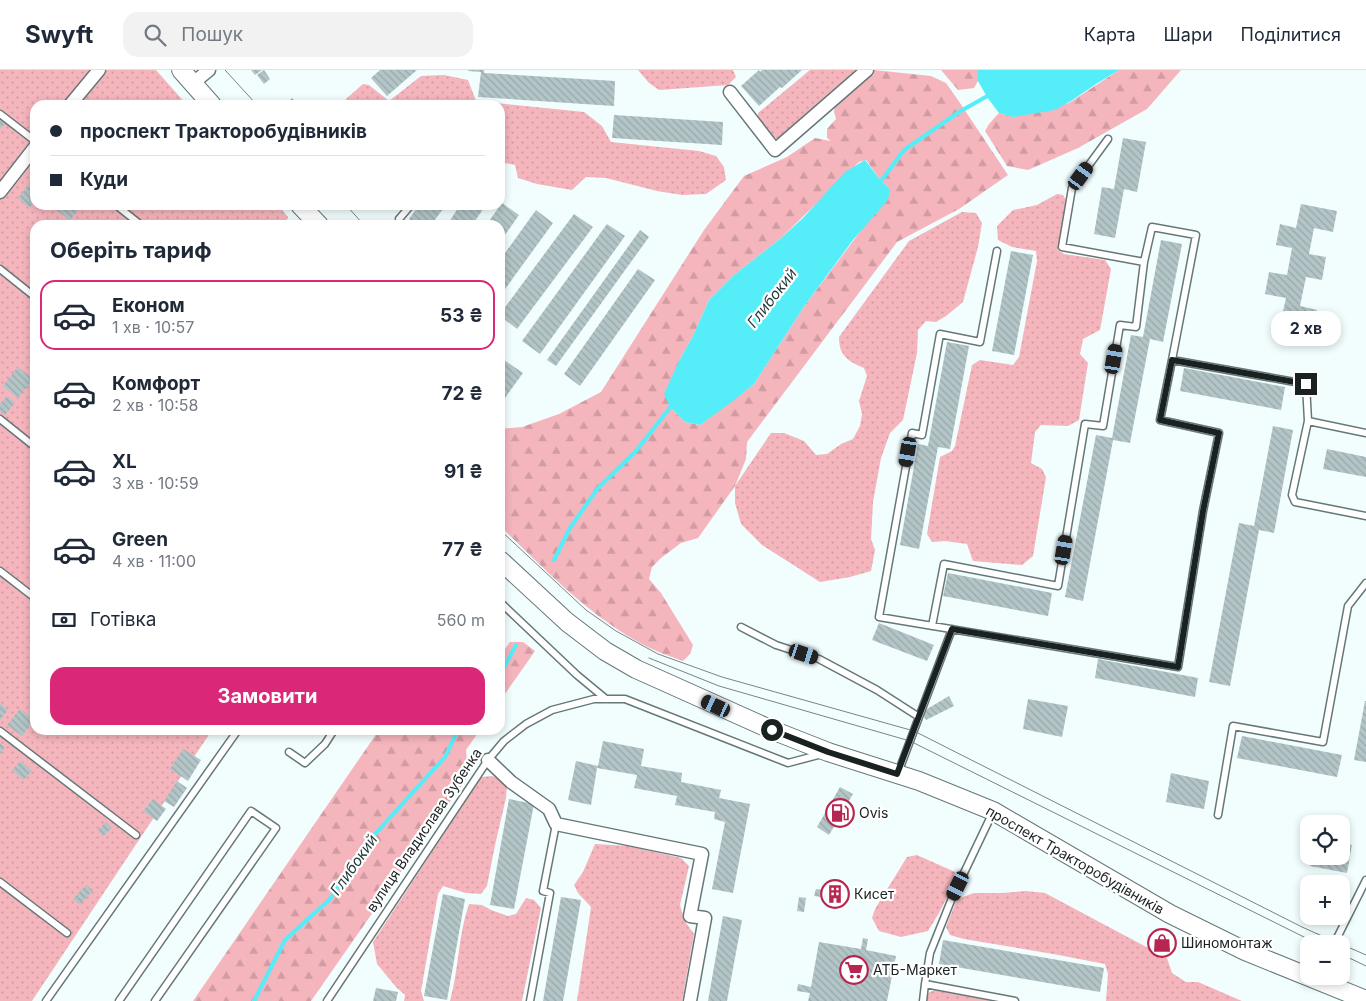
<!DOCTYPE html>
<html lang="uk">
<head>
<meta charset="utf-8">
<style>
  body { margin:0; font-family:Inter,sans-serif; background:#f2f2f3; color:#1f2937; height:100vh; display:flex; flex-direction:column; font-size:19px; white-space:nowrap }
  * { box-sizing:border-box; margin:0 }
  p { font-size:16px; color:#747a83 }
  .icon { flex:none; width:28px; height:28px; fill:none; stroke:currentColor; stroke-width:2; stroke-linecap:round; stroke-linejoin:round }
  .map { position:relative; flex:1; overflow:hidden }
  .side { position:absolute; left:30px; top:150px; width:475px; height:515px; display:flex; flex-direction:column; background:#fff; border-radius:15px; box-shadow:0 2px 8px #0003 }
  .side>* { flex:none }
  .hud { position:absolute; left:30px; top:30px; width:475px; height:110px; border-radius:15px; box-shadow:0 2px 8px #0003; display:grid; align-content:center; height:110px; padding:0 20px; background:#fff }
  .tools { position:absolute; left:1300px; top:745px; display:grid; gap:10px }
  .tools a { display:grid; place-items:center; width:50px; height:50px; border-radius:10px; background:#fff; box-shadow:0 2px 8px #0003; font-size:25px }
  .end { position:absolute; width:22px; height:22px; margin:-11px; border:6px solid #1a2121; background:#fff; box-shadow:0 0 0 2px #fff }
  .from { border-radius:50% }
  .bubble { position:absolute; height:35px; border-radius:15px; background:#fff; box-shadow:0 2px 8px #0003; font-size:16px; font-weight:700; line-height:35px; text-align:center }
  .car { position:absolute; width:15px; height:30px; margin:-15px -8px; border-radius:6px; box-shadow:0 0 4px 1px #0007; background:linear-gradient(#222 24%,#8ab4d8 0 40%,#222 0 76%,#8ab4d8 0 86%,#222 0) }
  .hud b { display:flex; align-items:center; gap:18px; height:48px; font-size:19px }
  .hud b+b { border-top:1px solid #e0e1e3 }
  .hud i { width:12px; height:12px; background:#1f2937 }
  ul { padding:0; list-style:none }
  li { display:flex; align-items:center; gap:15px; height:70px; margin:0 10px 8px; padding:0 10px; border:2px solid transparent; border-radius:15px }
  li div { flex:1 }
  li b { display:block; font-size:19px }
  li em { font-style:normal; font-weight:700 }
  li.on { border-color:#db2777 }
  li>.icon { width:45px; height:45px; stroke-width:1.5 }
  h2 { padding:0 20px; font-size:22px; line-height:60px }
  .pay { display:flex; align-items:center; gap:12px; height:55px; padding:0 20px; font-size:19px }
  .pay p { margin-inline-start:auto }
  .primary-button { display:flex; gap:10px; margin-top:auto; padding:10px 20px }
  .primary-button a { flex:1; height:58px; border-radius:15px; background:#db2777; color:#fff; font-size:20px; font-weight:700; line-height:58px; text-align:center }
  header { display:flex; align-items:center; gap:30px; box-sizing:border-box; height:70px; padding:0 25px; background:#fff; border-bottom:1px solid #e0e1e3 }
  header strong { font-size:24px }
  nav { display:flex; gap:28px; margin-inline-start:auto; font-size:18px }
  .search { width:350px; height:45px; background:#f2f2f3; display:flex; align-items:center; gap:12px; box-sizing:border-box; padding:0 18px; border-radius:15px; color:#747a83; font-size:19px }
  .map>svg:first-child { display:block }
</style>
</head>
<body>
<header>
<strong>Swyft</strong>
<div class="search"><svg class="icon" aria-label="search" viewBox="0 0 24 24"><circle cx="10" cy="10" r="6"/><path d="M15 15l6 6"/></svg>Пошук</div>
<nav><a>Карта</a><a>Шари</a><a>Поділитися</a></nav>
</header>
<div class="map">
<svg width="1366" height="931" viewBox="0 0 1366 931">
  <defs>
    <pattern id="forest-firs" width="22" height="20" patternUnits="userSpaceOnUse" patternTransform="scale(1.25)"><rect width="22" height="20" fill="#f5b5bd"/><path d="M5 1l3.5 6h-7zM16 11l3.5 6h-7z" fill="#d19ba2"/></pattern>
    <pattern id="garden-dots" width="8" height="8" patternUnits="userSpaceOnUse" patternTransform="scale(1.25)"><rect width="8" height="8" fill="#f5b5bd"/><path d="M2 2h.1M6 6h.1" fill="none" stroke="#d19ba2" stroke-width="1.8" stroke-linecap="round"/></pattern>
    <pattern id="building-back-hatch" width="6" height="6" patternUnits="userSpaceOnUse" patternTransform="scale(1.25)"><rect width="6" height="6" fill="#b3c5c7"/><path d="M-1 5l2 2M0 0l6 6M5-1l2 2" fill="none" stroke="#99a9ab"/></pattern>
  </defs>
  <rect width="100%" height="100%" fill="#f2fdfe"/>
  <path fill="url(#forest-firs)" fill-rule="evenodd" d="M874,0L931,6L946,13L960,33L1008,105L959,139L897,172L747,372L746,389L735,416L698,468L681,473L661,488L652,497L649,509L661,523L693,575L690,584L683,591C676,588 668,586 661,583C598,556 549,503 500,456V359L522,357L559,344L601,322L704,160L744,106L787,87L815,68L831,71L827,68V59L836,49L834,42L835,32ZM866,90L881,111L890,119L869,150L805,235L754,314L700,355L685,352L670,337L679,291L693,266L709,230L734,205L780,169L859,92Z
    M941,0H978V11L974,18L958,20Z
    M1119,0H1181L1147,39L1078,78L1028,100L1007,96L985,61L989,54L999,43L1013,47L1069,33Z
    M510,572H523L535,581L500,631V586Z
    M379,660H480L466,680L468,706L311,931H193Z"/>
  <path fill="url(#garden-dots)" d="M0,0H156L187,35H35V135H278L288,147L285,155H35V660H212L32,931H0Z
    M638,0H733L736,7L728,15L659,20L649,13Z
    M810,0H859L781,70C768,66 757,57 758,43Z
    M444,5L468,10L476,31L584,42L602,56L611,72L699,81L716,86L724,97L726,110L706,124L682,125L657,121L606,108L586,107L572,120L537,114L518,108L515,95L500,92V35H346V29L363,14L369,15L389,31L421,6Z
    M1057,124L1063,125L1066,130L1058,180L1064,184L1105,190L1111,199L1100,260L1083,269L1080,284L1088,293L1079,350L1068,356L1041,355L1035,362L1031,393L1042,399L1046,407L1033,486L1022,495L973,491L967,474L945,471L932,472L927,464L940,387L952,381L955,376L972,295L980,290L1013,295L1019,287L1037,191L1036,181L1012,177L998,170L997,156L1013,140L1037,135Z
    M962,142L976,143L982,153L978,177L963,232L946,246L936,252L926,251L918,260L917,283L903,350L890,363L881,388L873,432L871,469L875,480L871,501L850,507L820,512L762,475L741,454L735,433V416L771,363H784L804,371L816,385L827,384L841,374L853,369L860,356L862,344L859,331L867,306L864,298C848,291 839,286 839,267L909,171Z
    M492,706L498,708L507,716L506,728L495,775L487,816L481,824L466,823L443,816L438,824L421,921L424,931H404L405,925L396,917L377,894L373,872L481,707Z
    M595,774L629,776L681,788L689,796L680,835L684,850L694,864L682,931H577L591,837L578,823L574,815L583,802Z
    M917,785L955,802L957,808L939,843L928,861L901,867L879,861L872,848L875,839L907,787Z
    M1026,821L1045,823L1167,888L1172,903L1186,912H1198L1242,931H1106L1108,904L1105,894L1053,884L964,869L950,865L946,857L957,829L974,823H1002Z
    M526,828L534,830L541,838L522,931H450C459,899 458,865 469,834L482,835L491,840L508,846L516,844Z
    M934,920L992,931H926L928,923Z"/>
  <path fill="#54edf8" d="M978,0H1119L1096,14L1071,31L1055,40L1013,47L999,43L987,27L978,11Z
    M865,90L881,111L890,119L888,130L853,170L805,235L754,314L733,331L700,355L685,352L670,337L664,324L679,291L693,266L709,230L734,205L780,169L803,148L845,102Z"/>
  <g fill="none" stroke-linecap="round" stroke-linejoin="round">
    <path stroke="#54edf8" stroke-width="4" d="M878,113L881,111L904,80L959,42L991,24
      M554,490L570,458L598,418L636,381L672,335
      M500,605L516,575
      M254,931L285,870L330,829L366,774L445,687L458,660"/>
  </g>
  <path fill="url(#building-back-hatch)" d="M251,0H262L255,5Z
    M264,0L270,9L264,14L257,5Z
    M380,0H417L387,26L371,8Z
    M468,0H484V3L615,11L614,36L478,27L481,2L468,1Z
    M759,0L760,2L762,0H802L782,18L780,17L759,36L741,16Z
    M292,28L298,35H287L286,34Z
    M614,45L723,52L722,75L612,68Z
    M0,50L5,54L0,59Z
    M1123,68L1146,72L1137,122L1124,119L1115,168L1094,164L1102,117L1114,119Z
    M35,108V131L29,138L18,128Z
    M502,133L519,145L500,172V155H486Z
    M1301,134L1337,141L1333,162L1314,158L1309,184L1326,187L1322,210L1306,207L1300,236L1317,240L1312,261L1280,255L1286,228L1265,224L1269,202L1287,205L1292,178L1276,175L1280,154L1296,158Z
    M54,135H82L70,150L52,137Z
    M419,135H446L431,155H417L409,149Z
    M460,135H480L484,138L472,155H447Z
    M536,140L553,153L500,226V190Z
    M574,144L593,157L517,259L500,246V244Z
    M607,154L625,166L540,284L522,271Z
    M640,160L649,167L556,296L547,290Z
    M1161,170L1182,174L1163,272L1150,269L1130,373L1113,370L1083,531L1065,527L1096,365L1112,368L1131,265L1143,267Z
    M1011,181L1033,185L1014,285L992,281Z
    M638,199L655,210L580,316L564,304Z
    M947,272L969,276L950,379L938,377L919,479L900,475L918,374L928,376Z
    M504,290L523,303L500,335V296Z
    M18,297L33,309L18,328L3,316Z
    M1184,298L1285,317L1281,340L1180,321Z
    M7,326L15,333L5,345L0,341V334Z
    M1273,356L1293,360L1274,463L1259,460L1230,616L1209,612L1239,453L1254,456Z
    M1327,379L1366,387V407L1323,399Z
    M948,503L1052,523L1048,546L943,526Z
    M879,553L934,575L927,591L872,570Z
    M1098,589L1198,608L1195,627L1095,608Z
    M949,626L954,636L926,650L922,642Z
    M1028,629L1068,636L1062,667L1023,659Z
    M1365,631H1366V692L1354,690Z
    M0,633L8,640L0,650Z
    M20,639L34,650L22,666L7,655Z
    M1242,666L1342,685L1337,707L1237,688Z
    M603,671L644,679L641,696L682,703L681,712L721,720L719,728L750,734L733,823L712,819L725,752L714,749L715,742L675,735L677,726L634,718L637,705L597,698L591,735L568,730L576,691L598,696Z
    M0,673L5,677L0,684Z
    M183,679L201,690L188,711L170,699Z
    M21,691L32,701L23,710L12,700Z
    M1171,703L1209,711L1204,739L1166,732Z
    M177,711L187,718L174,737L164,731Z
    M840,717L853,724L829,765L817,757Z
    M153,729L166,739L157,751L143,741Z
    M509,729L534,734L514,839L490,835Z
    M106,752L112,758L103,766L98,760Z
    M1341,773L1352,775L1347,803L1310,796L1312,786H1341Z
    M86,815L93,820L80,835L73,829Z
    M828,816L844,819L843,830L814,826L816,819L828,821Z
    M443,824L465,829L447,930L424,926Z
    M561,827L581,830L563,931H543Z
    M799,827L806,828L804,842L797,841Z
    M723,846L742,850L727,931H708Z
    M863,868L868,869L866,880L896,886L887,931H808L810,923L797,921L798,914L811,917L819,872L861,879Z
    M943,870L1104,898L1100,922L939,894Z
    M376,918L398,922L396,931H373Z"/>
  <g fill="none" stroke-linecap="round" stroke-linejoin="round">
    <defs>
      <path id="service" d="M0,44L35,71
        M1108,69L1072,118L1062,177L1144,192L1152,157L1196,165L1172,290
        M116,135L141,155
        M399,149L411,135
        M997,181L980,272L940,264L922,365L912,363L879,547L1178,597L1203,441L1219,363L1160,350L1172,290L1306,314L1308,351L1366,363
        M0,199L35,227
        M0,349L35,377
        M1308,351L1292,425L1295,432L1366,446
        M0,501L35,528
        M500,532L577,605L606,629
        M932,556L944,494L1058,516L1085,354L1103,356L1120,255L1136,257L1144,192
        M741,557L776,575L819,589L877,620L919,647
        M0,661L136,765
        M289,682L305,693L325,674L334,660
        M898,703L952,559
        M993,742L952,828L930,883L925,914L1015,931
        M1218,745L1233,656L1323,672L1348,536L1366,513
        M0,812L67,863
        M1334,874L1366,810
        M46,931L238,660
        M119,931L251,741L276,758L155,931
        M327,931L488,690L504,671L526,654L552,640L594,629H625L788,693L822,684
        M530,931L550,823L543,821L556,754
        M923,931L925,914"/>
      <path id="minor" d="M193,13L209,0
        M730,22L775,80L867,0
        M70,35L99,0
        M0,122L35,77
        M488,690L511,712L549,739L556,754L702,784L690,846L705,848L690,931"/>
      <path id="secondary" d="M181,0L212,35
        M300,135L319,155
        M500,490L567,552L605,581L636,599L772,660L828,682L919,711L993,741L1170,844L1245,881L1366,930"/>
    </defs>
    <use href="#service" stroke="#667778" stroke-width="9"/>
    <use href="#minor" stroke="#667778" stroke-width="15"/>
    <use href="#secondary" stroke="#667778" stroke-width="20"/>
    <use href="#service" stroke="#fff" stroke-width="6"/>
    <use href="#minor" stroke="#fff" stroke-width="12"/>
    <use href="#secondary" stroke="#fff" stroke-width="18"/>
    <path stroke="#7a8383" stroke-width="1" d="M225,0L257,35
      M346,135L364,155
      M500,460L586,540L616,561L658,584L722,607L914,661L1302,857L1340,874
      M649,588L719,616L910,671L1318,874
      M1341,874L1366,885
      M1341,884L1366,896"/>
  </g>
  <g fill="none" stroke-linecap="round" stroke-linejoin="round">
    <path stroke="#1a2121" stroke-width="6" d="M772,660L828,682L897,704L952,559L1178,597L1203,441L1219,363L1160,350L1172,290L1306,314"/>
  </g>
  <defs>
    <symbol id="fuel-ring" viewBox="-11 -11 22 22"><circle r="9.5" fill="#fff" stroke="#b72650" stroke-width="1.5"/><path d="M-5.5-6h7V0h2V4h1.3V-2.5L3-4.5l.8-.8L6-3V5H2.5V1h-1V6h-7ZM-4.2-4.7v3.2H.2V-4.7Z" fill="#b72650"/></symbol>
    <symbol id="building-ring" viewBox="-11 -11 22 22"><circle r="9.5" fill="#fff" stroke="#b72650" stroke-width="1.5"/><path d="M-4-6H4V6H1V3H-1V6H-4ZM-2.5-4.3h1.7v1.8h-1.7ZM.8-4.3h1.7v1.8H.8ZM-2.5-1h1.7V.8h-1.7ZM.8-1h1.7V.8H.8Z" fill="#b72650"/></symbol>
    <symbol id="shop-ring" viewBox="-11 -11 22 22"><circle r="9.5" fill="#fff" stroke="#b72650" stroke-width="1.5"/><path d="M-5-2.5h2.3a2.7 3.5 0 0 1 5.4 0H5L5.5 6h-11ZM-1.5-2.5h3a1.5 2.3 0 0 0-3 0Z" fill="#b72650"/></symbol>
    <symbol id="supermarket-ring" viewBox="-11 -11 22 22"><circle r="9.5" fill="#fff" stroke="#b72650" stroke-width="1.5"/><path d="M-6-5.5h2.5l.6 2H6L4.5 2H-2.5L-4.4-4H-6ZM-1.5 3.2a1.3 1.3 0 1 0 .1 0ZM3 3.2a1.3 1.3 0 1 0 .1 0Z" fill="#b72650"/></symbol>
  </defs>
  <g fill-rule="evenodd">
    <use href="#fuel-ring" x="824" y="727" width="32" height="32"/>
    <use href="#building-ring" x="819" y="808" width="32" height="32"/>
    <use href="#shop-ring" x="1146" y="857" width="32" height="32"/>
    <use href="#supermarket-ring" x="838" y="884" width="32" height="32"/>
  </g>
  <g text-anchor="middle" stroke-width="4.5" stroke-linejoin="round" paint-order="stroke">
    <g font-size="14" fill="#1a2121" stroke="#fff" text-anchor="start">
      <text x="859" y="748">Ovis</text>
      <text x="854" y="829">Кисет</text>
      <text x="1181" y="878">Шиномонтаж</text>
      <text x="873" y="905">АТБ-Маркет</text>
    </g>
    <g font-size="14" fill="#1a2121" stroke="#fff">
      <text transform="translate(424 760) rotate(-56)" y="5">вулиця Владислава Зубенка</text>
      <text transform="translate(1075 790) rotate(30)" y="5">проспект Тракторобудівників</text>
    </g>
    <g font-size="15" font-style="italic" fill="#243d3f" stroke="#fff">
      <text transform="translate(772 228) rotate(-52)" y="5">Глибокий</text>
      <text transform="translate(354 795) rotate(-55)" y="5">Глибокий</text>
    </g>
  </g>
</svg>
<div class="tools">
<a><svg class="icon" aria-label="locate" viewBox="0 0 24 24"><circle cx="12" cy="12" r="6"/><path d="M12 2v4M12 18v4M2 12h4M18 12h4"/></svg></a>
<a>+</a>
<a>−</a>
</div>
<i class="end from" style="left:772px;top:660px"></i>
<i class="end" style="left:1306px;top:314px"></i>
<div class="bubble" style="left:1271px;top:241px;width:70px">2 хв</div>
<i class="car" style="left:1081px;top:106px;rotate:36deg"></i>
<i class="car" style="left:1114px;top:289px;rotate:10deg"></i>
<i class="car" style="left:908px;top:382px;rotate:190deg"></i>
<i class="car" style="left:1064px;top:480px;rotate:10deg"></i>
<i class="car" style="left:804px;top:584px;rotate:108deg"></i>
<i class="car" style="left:716px;top:636px;rotate:295deg"></i>
<i class="car" style="left:958px;top:816px;rotate:206deg"></i>
<div class="hud">
<b><i class="from"></i>проспект Тракторобудівників</b>
<b><i></i>Куди</b>
</div>
<section class="side">
<h2>Оберіть тариф</h2>
<ul>
<li class="on"><svg class="icon" aria-label="car" viewBox="0 0 24 24"><path d="M5 17H2v-5l4-1 3-4h7l3 4 3 1v5h-3M9 17h6M6 11h13"/><circle cx="7" cy="17" r="2"/><circle cx="17" cy="17" r="2"/></svg><div><b>Економ</b><p>1 хв · 10:57</p></div><em>53 ₴</em></li>
<li><svg class="icon" aria-label="car" viewBox="0 0 24 24"><path d="M5 17H2v-5l4-1 3-4h7l3 4 3 1v5h-3M9 17h6M6 11h13"/><circle cx="7" cy="17" r="2"/><circle cx="17" cy="17" r="2"/></svg><div><b>Комфорт</b><p>2 хв · 10:58</p></div><em>72 ₴</em></li>
<li><svg class="icon" aria-label="car" viewBox="0 0 24 24"><path d="M5 17H2v-5l4-1 3-4h7l3 4 3 1v5h-3M9 17h6M6 11h13"/><circle cx="7" cy="17" r="2"/><circle cx="17" cy="17" r="2"/></svg><div><b>XL</b><p>3 хв · 10:59</p></div><em>91 ₴</em></li>
<li><svg class="icon" aria-label="car" viewBox="0 0 24 24"><path d="M5 17H2v-5l4-1 3-4h7l3 4 3 1v5h-3M9 17h6M6 11h13"/><circle cx="7" cy="17" r="2"/><circle cx="17" cy="17" r="2"/></svg><div><b>Green</b><p>4 хв · 11:00</p></div><em>77 ₴</em></li>
</ul>
<div class="pay"><svg class="icon" aria-label="cash" viewBox="0 0 24 24"><path d="M3 7h18v10H3z"/><circle cx="12" cy="12" r="2"/></svg>Готівка<p>560 m</p></div>
<div class="primary-button"><a>Замовити</a></div>
</section>
</div>
</body>
</html>
